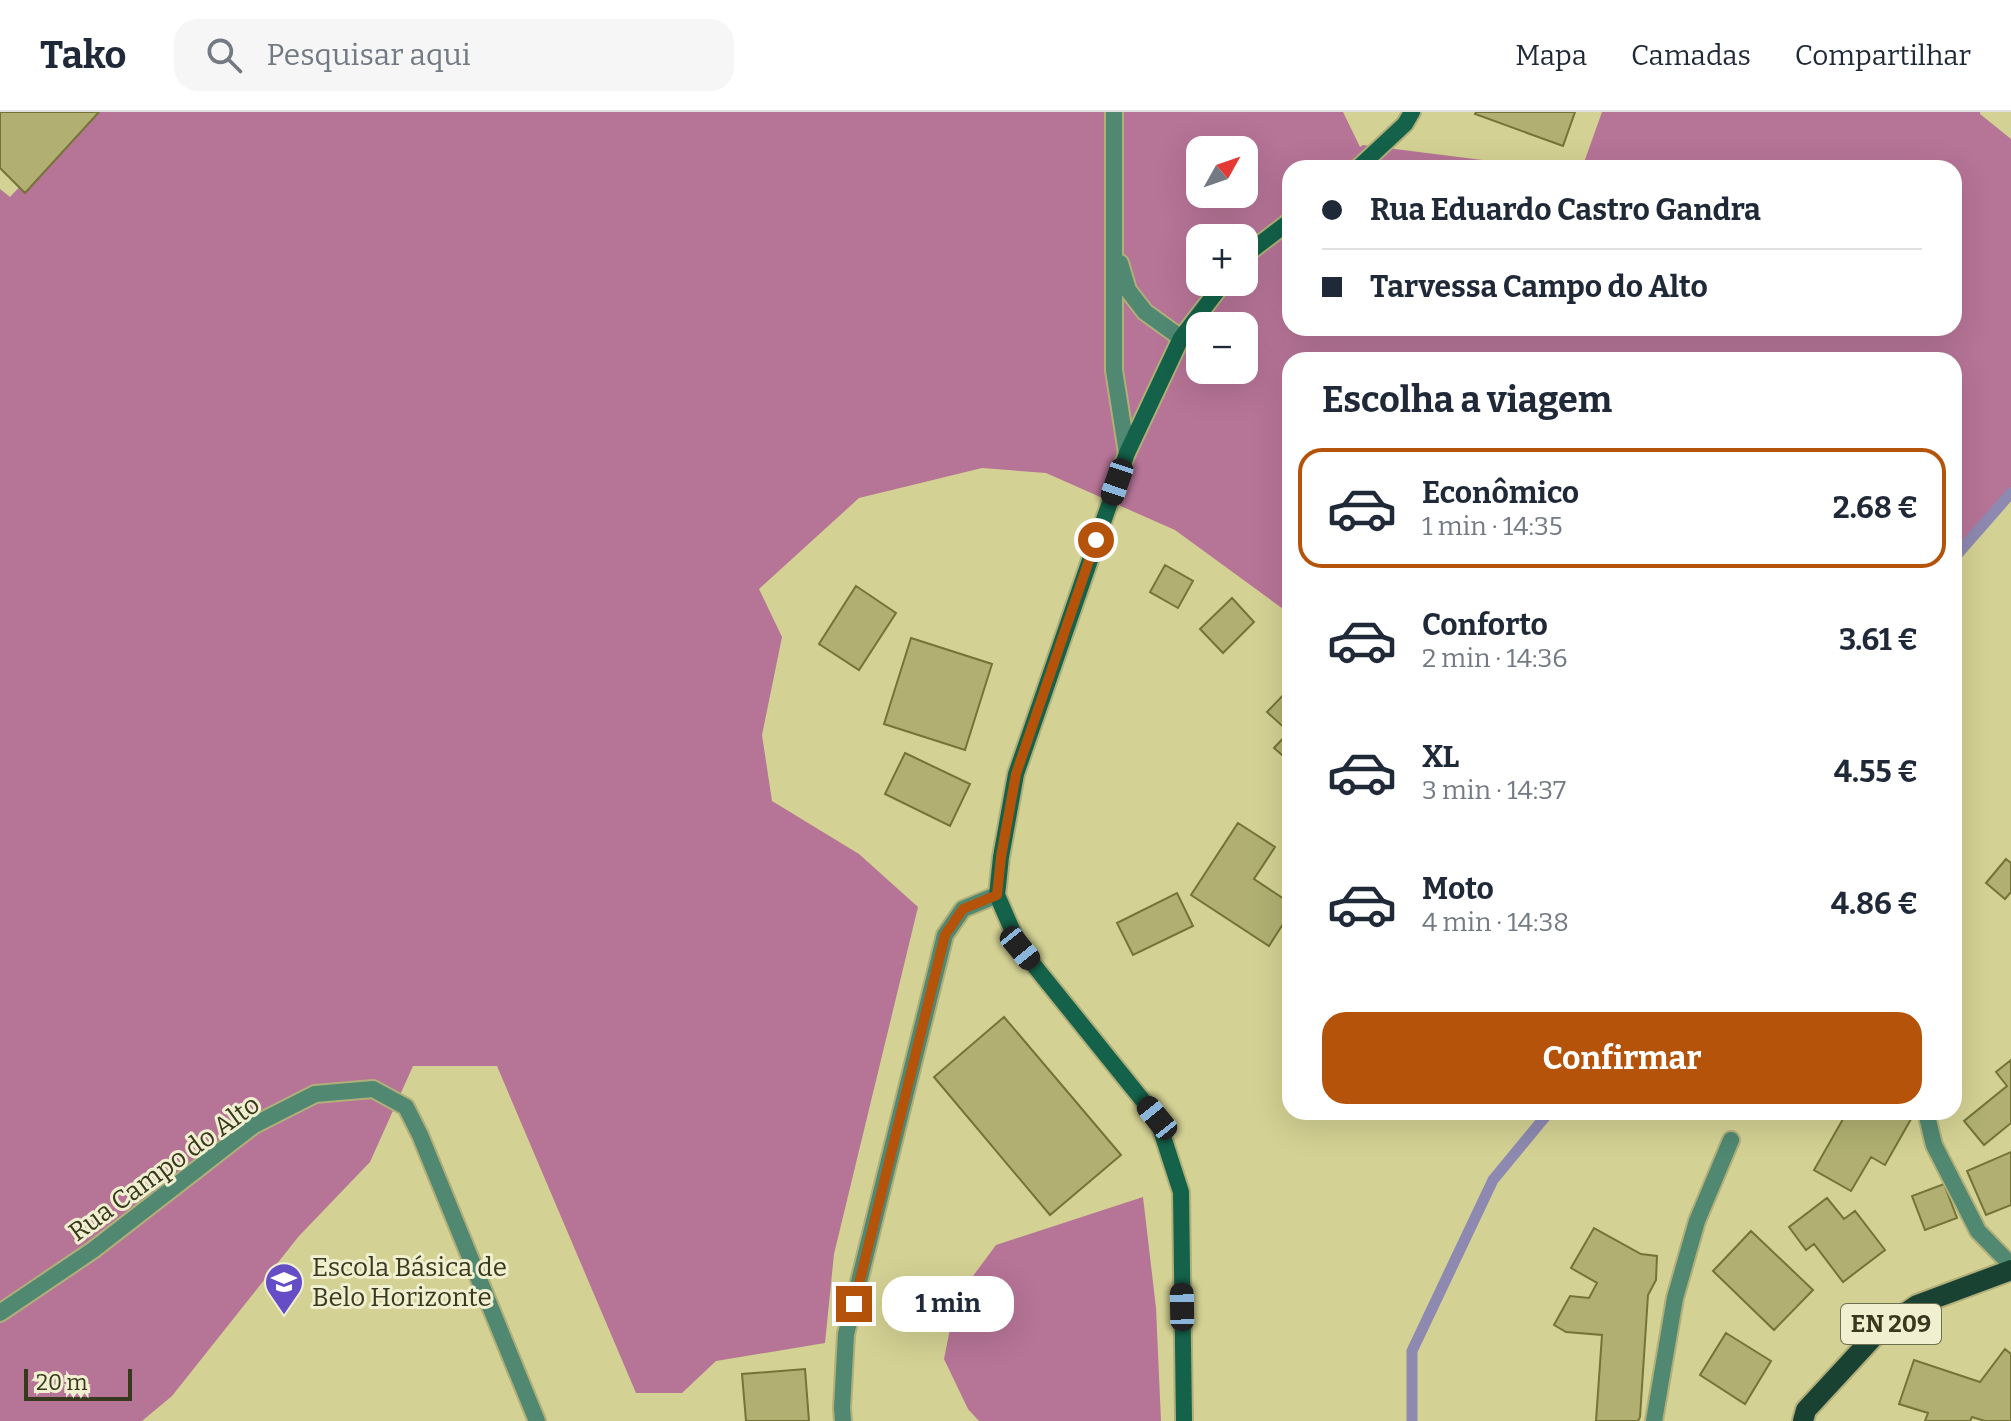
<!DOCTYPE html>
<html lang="pt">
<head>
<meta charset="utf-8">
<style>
  body { margin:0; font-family:Bitter,serif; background:#f6f6f7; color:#1f2937; height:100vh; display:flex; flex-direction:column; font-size:30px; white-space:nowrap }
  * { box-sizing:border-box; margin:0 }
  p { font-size:26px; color:#747a83 }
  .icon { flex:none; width:44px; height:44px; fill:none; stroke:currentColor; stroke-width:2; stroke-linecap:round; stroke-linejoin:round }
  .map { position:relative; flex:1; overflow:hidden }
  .details { position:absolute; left:1282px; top:240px; width:680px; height:768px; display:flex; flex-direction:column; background:#fff; border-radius:24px; box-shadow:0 8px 32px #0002 }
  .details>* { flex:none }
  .top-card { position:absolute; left:1282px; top:48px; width:680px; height:176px; border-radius:24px; box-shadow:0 8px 32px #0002; display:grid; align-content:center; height:176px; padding:0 40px; background:#fff }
  .needle { width:52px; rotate:50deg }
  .tools { position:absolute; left:1186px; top:24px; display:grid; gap:16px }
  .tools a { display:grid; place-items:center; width:72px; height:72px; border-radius:16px; background:#fff; box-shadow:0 8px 32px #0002; font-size:40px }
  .scale { position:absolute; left:24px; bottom:20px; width:108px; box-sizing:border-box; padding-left:8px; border:4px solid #38381e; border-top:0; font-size:22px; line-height:28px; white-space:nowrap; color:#38381e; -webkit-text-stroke:6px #f0f0d1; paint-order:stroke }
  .end { position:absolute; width:36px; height:36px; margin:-18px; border:10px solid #b45309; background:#fff; box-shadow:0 0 0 4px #fff }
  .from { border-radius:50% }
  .bubble { position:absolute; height:56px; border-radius:24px; background:#fff; box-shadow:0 8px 32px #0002; font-size:26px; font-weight:700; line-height:56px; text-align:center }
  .car { position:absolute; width:24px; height:48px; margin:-24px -12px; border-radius:10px; box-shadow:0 0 6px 2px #0007; background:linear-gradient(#222 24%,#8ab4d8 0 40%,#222 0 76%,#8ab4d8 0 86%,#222 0) }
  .top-card b { display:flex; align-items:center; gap:28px; height:76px; font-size:30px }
  .top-card b+b { border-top:2px solid #e0e1e3 }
  .top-card i { width:20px; height:20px; background:#1f2937 }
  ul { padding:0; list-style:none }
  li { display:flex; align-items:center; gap:24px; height:120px; margin:0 16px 12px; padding:0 24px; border:4px solid transparent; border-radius:24px }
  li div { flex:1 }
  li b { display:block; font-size:30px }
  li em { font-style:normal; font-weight:700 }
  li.active { border-color:#b45309 }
  li>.icon { width:72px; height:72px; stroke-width:1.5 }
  h2 { padding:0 40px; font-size:36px; line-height:96px }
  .primary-button { display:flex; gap:16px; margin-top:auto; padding:16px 40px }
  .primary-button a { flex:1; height:92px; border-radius:24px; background:#b45309; color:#fff; font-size:32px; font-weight:700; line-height:92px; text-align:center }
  header { display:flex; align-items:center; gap:48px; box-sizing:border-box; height:112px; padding:0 40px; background:#fff; border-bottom:2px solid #e0e1e3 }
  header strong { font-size:38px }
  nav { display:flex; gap:44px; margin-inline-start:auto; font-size:28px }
  .search { width:560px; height:72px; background:#f6f6f7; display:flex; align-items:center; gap:20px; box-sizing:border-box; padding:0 28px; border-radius:24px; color:#747a83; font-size:30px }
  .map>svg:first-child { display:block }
</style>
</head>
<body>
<header>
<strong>Tako</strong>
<div class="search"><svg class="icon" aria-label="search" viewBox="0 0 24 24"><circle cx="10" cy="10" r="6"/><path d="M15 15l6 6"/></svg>Pesquisar aqui</div>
<nav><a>Mapa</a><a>Camadas</a><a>Compartilhar</a></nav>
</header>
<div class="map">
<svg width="2011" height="1309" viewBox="0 0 2011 1309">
  <rect width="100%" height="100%" fill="#d3d193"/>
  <path fill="#b67497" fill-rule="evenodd" d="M90,0H1343L1360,35L1363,33L1547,56H1290V216H1954V56H1582L1602,0H1980V2L2011,27V375L1954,439V248H1290V502L1175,418L1046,361L982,356L859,386L759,477L782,525L762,623L772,689L859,742L918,795L834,1142L825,1231L716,1249L682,1281H636L497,954H413L370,1050L299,1124L172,1284L142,1309H0V77L10,85ZM1200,38H1244V82H1200ZM1200,126H1244V170H1200ZM1200,214H1244V258H1200Z
    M1143,1085L1156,1196L1161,1309H979L968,1297L944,1247L956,1187L996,1133Z"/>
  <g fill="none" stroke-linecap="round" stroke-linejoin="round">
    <path stroke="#8d89b0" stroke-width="11" d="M1954,446L2011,381
      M1412,1309V1239L1493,1068L1549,1000"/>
  </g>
  <path fill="#b1b072" stroke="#757337" stroke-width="2" d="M0,0H99L25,81L0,56Z
    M1476,0H1575L1563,34L1475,2Z
    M1165,453L1193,469L1178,496L1150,480Z
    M856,474L896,501L859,558L819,532Z
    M1232,486L1254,510L1223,541L1200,517Z
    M911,526L992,552L965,638L884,612Z
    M1290,576V650L1274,636L1289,620L1267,600Z
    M905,641L970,672L950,714L885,682Z
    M1238,711L1275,735L1254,767L1290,791V801L1269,834L1191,783Z
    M2006,747L2011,751V780L2005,787L1986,771Z
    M1177,781L1193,814L1133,843L1117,811Z
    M1004,905L1121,1043L1050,1103L934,965Z
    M2011,948V1011L1984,1033L1964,1009L2007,974L1996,960Z
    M1847,1000H1899L1911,1007L1885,1053L1871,1045L1851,1079L1814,1058Z
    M2011,1040V1093L1986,1103L1967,1059Z
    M1944,1072L1957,1106L1925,1118L1912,1084Z
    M1827,1086L1844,1107L1855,1099L1885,1138L1843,1170L1814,1132L1806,1138L1789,1115Z
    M1594,1116L1641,1142L1657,1144L1656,1168L1648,1183L1640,1305L1638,1309H1596L1602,1223L1566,1220L1554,1213L1570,1184L1589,1186L1597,1171L1571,1156Z
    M1751,1119L1813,1178L1774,1218L1713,1159Z
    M1726,1221L1771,1249L1745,1292L1700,1263Z
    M2005,1237L2011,1242V1309H1985L1972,1305L1970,1309H1925L1928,1301L1899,1292L1914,1248L1980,1270Z
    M805,1257L809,1309H746L742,1262Z"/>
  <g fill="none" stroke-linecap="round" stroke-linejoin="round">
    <defs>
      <path id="street" d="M1114,0V258L1127,341
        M1120,151L1128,178L1145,200L1181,226
        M1926,1000L1934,1033L1978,1119L2011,1153
        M0,1201L93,1138L254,1013L315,982L373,977L406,995L420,1023L537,1309
        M843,1309L842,1296L846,1222L945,823L963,797L997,783
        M1654,1309L1675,1186L1697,1109L1731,1028"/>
      <path id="secondary" d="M1358,56L1405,12L1412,0
        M1244,144L1290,109
        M1184,1309L1181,1080L1157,1006L1020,836L997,783L1001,745L1016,662L1127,341L1181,226L1224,170"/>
      <path id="primary" d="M1803,1309L1806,1298L1878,1220L1917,1193L2011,1158"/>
    </defs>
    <use href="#street" stroke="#b1af79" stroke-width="20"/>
    <use href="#secondary" stroke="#b1af79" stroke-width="20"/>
    <use href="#primary" stroke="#b1af79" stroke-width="24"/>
    <use href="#street" stroke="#508872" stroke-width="16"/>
    <use href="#secondary" stroke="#14624a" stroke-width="16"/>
    <use href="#primary" stroke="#1a4233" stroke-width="20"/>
  </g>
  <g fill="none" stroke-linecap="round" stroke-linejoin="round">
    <path stroke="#b45309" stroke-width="10" d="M854,1192L945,823L963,797L997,783L1001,745L1016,662L1096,428"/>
  </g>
  <defs>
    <symbol id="school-pin" viewBox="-11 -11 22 30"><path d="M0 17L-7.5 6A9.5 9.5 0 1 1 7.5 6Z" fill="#654dc6" stroke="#f0f0d1"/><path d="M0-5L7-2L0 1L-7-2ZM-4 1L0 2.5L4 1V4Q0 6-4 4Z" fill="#fff"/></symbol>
  </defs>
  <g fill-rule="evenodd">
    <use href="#school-pin" x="262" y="1148" width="44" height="60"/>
  </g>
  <g text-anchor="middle" stroke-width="6" stroke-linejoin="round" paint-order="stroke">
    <rect fill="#f0f0d1" stroke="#6f6f54" stroke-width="2" x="1841" y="1192" width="100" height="40" rx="6"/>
    <g font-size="24" font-weight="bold" fill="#38381e">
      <text x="1891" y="1220">EN 209</text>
    </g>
    <g font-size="26" fill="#38381e" stroke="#f0f0d1">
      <text transform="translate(164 1056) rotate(-36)" y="9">Rua Campo do Alto</text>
    </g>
    <g font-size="26" fill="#38381e" stroke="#f0f0d1" text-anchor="start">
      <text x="312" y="1164">Escola Básica de<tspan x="312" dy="30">Belo Horizonte</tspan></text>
    </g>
  </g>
</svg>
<div class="tools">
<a><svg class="needle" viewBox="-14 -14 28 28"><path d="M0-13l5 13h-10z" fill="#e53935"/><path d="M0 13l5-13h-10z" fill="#747a83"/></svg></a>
<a>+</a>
<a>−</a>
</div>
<div class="scale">20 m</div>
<i class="end from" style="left:1096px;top:428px"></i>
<i class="end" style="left:854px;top:1192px"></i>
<div class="bubble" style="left:882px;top:1164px;width:132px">1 min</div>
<i class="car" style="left:1117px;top:370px;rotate:199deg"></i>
<i class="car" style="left:1020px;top:836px;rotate:141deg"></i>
<i class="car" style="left:1157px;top:1006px;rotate:321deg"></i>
<i class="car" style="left:1182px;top:1195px;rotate:359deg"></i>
<div class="top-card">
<b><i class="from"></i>Rua Eduardo Castro Gandra</b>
<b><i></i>Tarvessa Campo do Alto</b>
</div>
<section class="details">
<h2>Escolha a viagem</h2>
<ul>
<li class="active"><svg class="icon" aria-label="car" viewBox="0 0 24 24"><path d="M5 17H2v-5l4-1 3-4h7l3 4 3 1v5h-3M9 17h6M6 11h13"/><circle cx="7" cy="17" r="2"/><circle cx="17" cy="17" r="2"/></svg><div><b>Econômico</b><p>1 min · 14:35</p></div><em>2.68 €</em></li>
<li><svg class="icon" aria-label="car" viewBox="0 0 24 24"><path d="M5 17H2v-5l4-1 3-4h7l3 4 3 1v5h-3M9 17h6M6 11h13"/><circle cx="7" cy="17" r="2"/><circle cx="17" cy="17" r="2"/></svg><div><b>Conforto</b><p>2 min · 14:36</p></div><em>3.61 €</em></li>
<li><svg class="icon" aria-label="car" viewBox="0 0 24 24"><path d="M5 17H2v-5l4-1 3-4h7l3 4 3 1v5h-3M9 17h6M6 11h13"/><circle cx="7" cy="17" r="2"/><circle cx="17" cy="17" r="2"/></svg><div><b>XL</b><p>3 min · 14:37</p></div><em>4.55 €</em></li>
<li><svg class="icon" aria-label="car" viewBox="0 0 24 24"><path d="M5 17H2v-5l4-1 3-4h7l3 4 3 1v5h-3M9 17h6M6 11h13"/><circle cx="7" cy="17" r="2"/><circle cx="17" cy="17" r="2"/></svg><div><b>Moto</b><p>4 min · 14:38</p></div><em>4.86 €</em></li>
</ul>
<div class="primary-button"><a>Confirmar</a></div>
</section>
</div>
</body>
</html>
